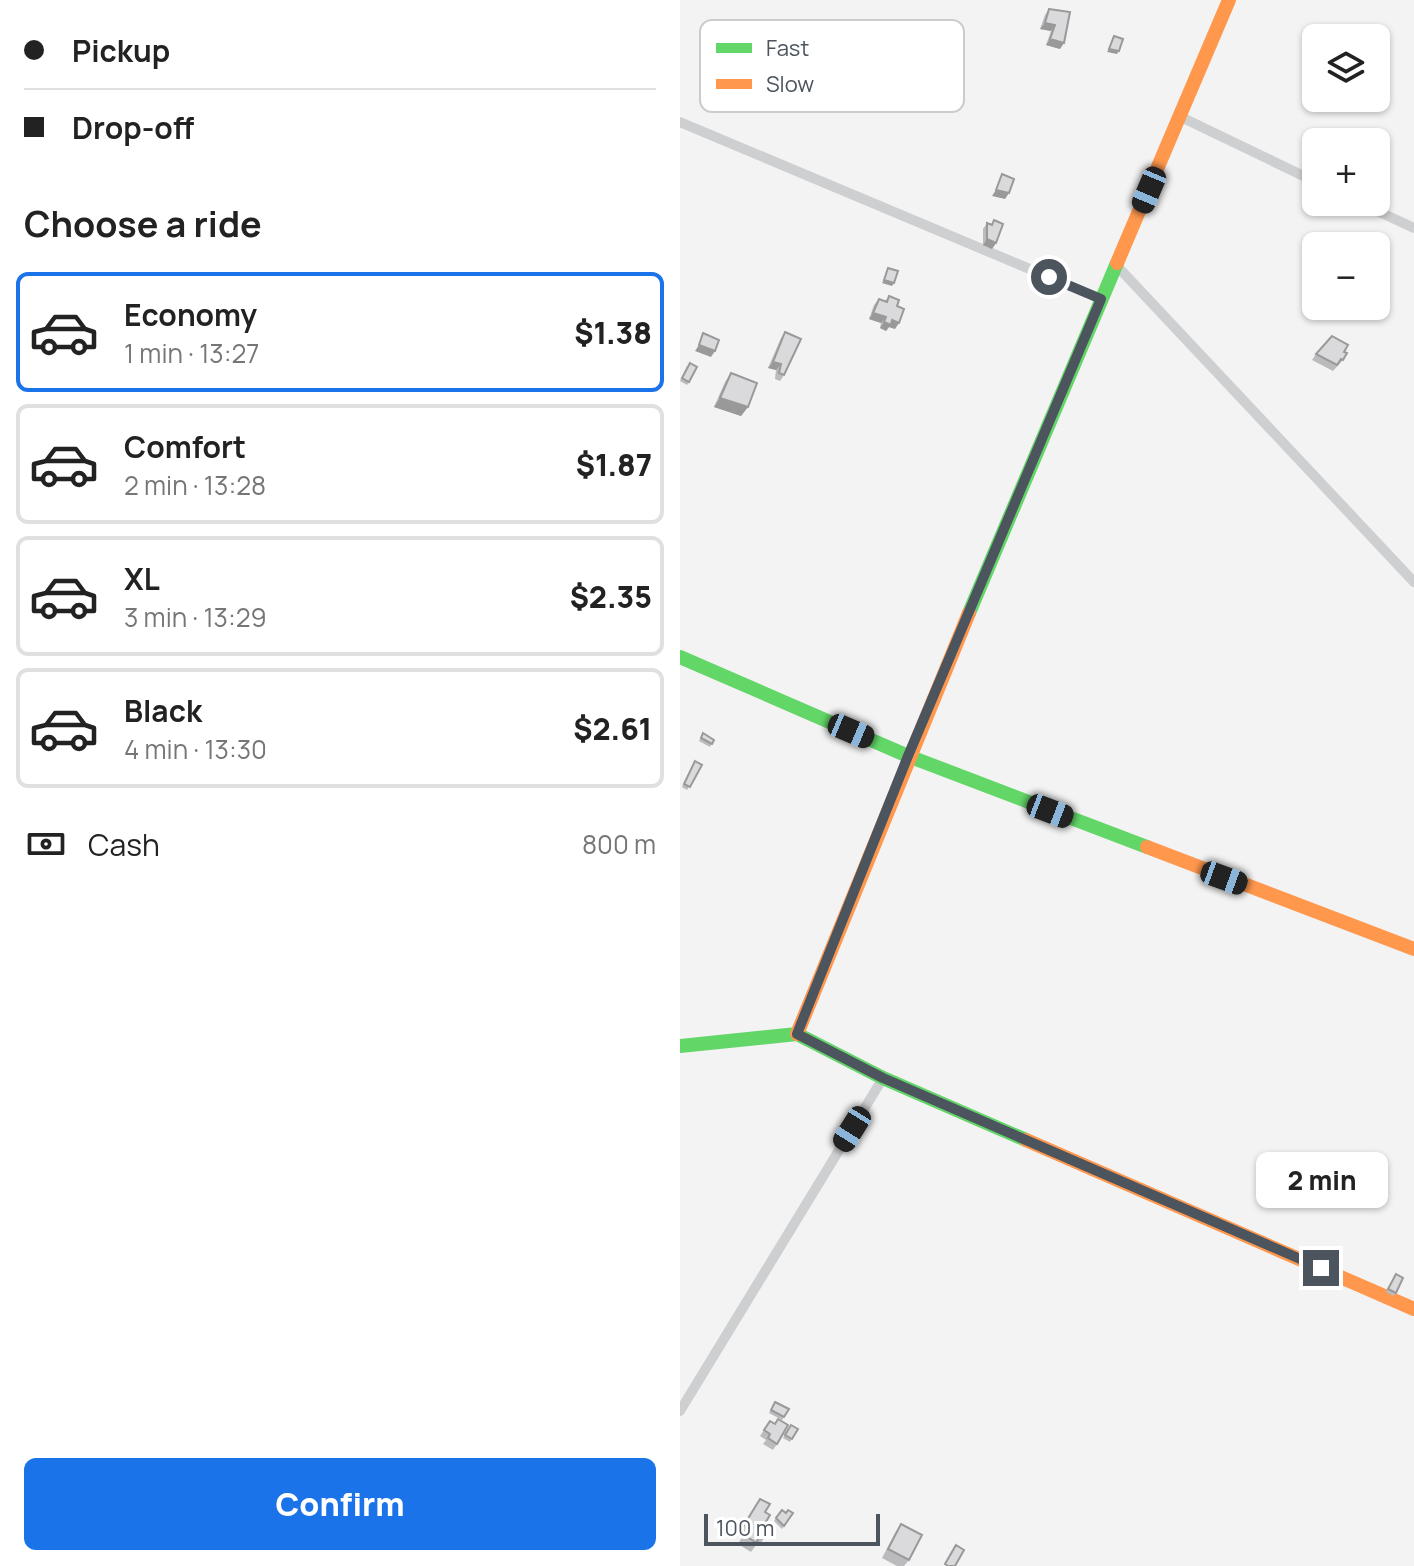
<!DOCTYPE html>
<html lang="en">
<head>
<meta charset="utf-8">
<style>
  body { margin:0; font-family:Manrope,sans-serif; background:#f2f2f2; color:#222; height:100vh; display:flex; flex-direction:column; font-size:30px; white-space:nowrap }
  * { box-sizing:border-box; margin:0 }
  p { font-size:26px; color:#767676 }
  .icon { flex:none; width:44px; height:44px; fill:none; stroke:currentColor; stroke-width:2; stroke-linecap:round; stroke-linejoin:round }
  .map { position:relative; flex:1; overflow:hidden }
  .side { display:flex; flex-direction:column; background:#fff; width:680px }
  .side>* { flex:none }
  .banner { display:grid; align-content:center; height:176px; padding:0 24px; background:#fff }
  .fabs { position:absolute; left:622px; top:24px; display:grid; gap:16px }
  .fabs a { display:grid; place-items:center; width:88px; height:88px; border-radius:12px; background:#fff; box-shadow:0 2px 6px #0004; font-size:40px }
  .scale { position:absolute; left:24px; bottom:20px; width:176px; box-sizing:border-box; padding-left:8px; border:4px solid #4c545e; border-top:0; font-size:22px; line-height:28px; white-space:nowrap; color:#4c545e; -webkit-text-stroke:6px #fff; paint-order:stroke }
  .end { position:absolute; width:36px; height:36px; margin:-18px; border:10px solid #4c545e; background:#fff; box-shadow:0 0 0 4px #fff }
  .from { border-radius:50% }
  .bubble { position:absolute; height:56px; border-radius:12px; background:#fff; box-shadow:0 2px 6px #0004; font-size:26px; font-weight:800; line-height:56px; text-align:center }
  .car { position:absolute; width:24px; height:48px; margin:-24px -12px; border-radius:10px; box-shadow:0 0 6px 2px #0007; background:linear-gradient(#222 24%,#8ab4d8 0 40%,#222 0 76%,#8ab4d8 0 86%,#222 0) }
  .banner b { display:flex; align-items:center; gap:28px; height:76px; font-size:30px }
  .banner b+b { border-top:2px solid #e0e0e0 }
  .banner i { width:20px; height:20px; background:#222 }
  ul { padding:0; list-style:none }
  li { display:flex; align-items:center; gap:24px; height:120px; margin:0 16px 12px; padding:0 8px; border:4px solid #e0e0e0; border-radius:12px }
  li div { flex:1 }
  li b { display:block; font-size:30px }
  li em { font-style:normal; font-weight:800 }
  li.current { border-color:#1a73e8 }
  li>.icon { width:72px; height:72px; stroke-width:1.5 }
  h2 { padding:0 24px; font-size:36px; line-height:96px }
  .pay { display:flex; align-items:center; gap:20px; height:88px; padding:0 24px; font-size:30px }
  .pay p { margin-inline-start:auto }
  .primary-button { display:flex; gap:16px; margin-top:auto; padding:16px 24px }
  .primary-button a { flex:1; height:92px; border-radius:12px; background:#1a73e8; color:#fff; font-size:32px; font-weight:800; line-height:92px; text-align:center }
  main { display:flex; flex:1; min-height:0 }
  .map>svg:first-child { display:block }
</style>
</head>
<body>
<main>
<section class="side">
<div class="banner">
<b><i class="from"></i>Pickup</b>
<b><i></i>Drop-off</b>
</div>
<h2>Choose a ride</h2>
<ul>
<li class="current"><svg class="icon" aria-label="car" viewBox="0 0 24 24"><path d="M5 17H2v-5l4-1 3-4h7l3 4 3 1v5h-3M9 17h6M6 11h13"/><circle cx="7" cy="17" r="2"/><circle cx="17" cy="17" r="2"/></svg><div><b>Economy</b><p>1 min · 13:27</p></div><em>$1.38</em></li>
<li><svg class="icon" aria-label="car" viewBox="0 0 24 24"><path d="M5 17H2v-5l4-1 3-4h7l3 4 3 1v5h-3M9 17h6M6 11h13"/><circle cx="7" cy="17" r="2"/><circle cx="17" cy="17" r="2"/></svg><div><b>Comfort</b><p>2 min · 13:28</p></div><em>$1.87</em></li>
<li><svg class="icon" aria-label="car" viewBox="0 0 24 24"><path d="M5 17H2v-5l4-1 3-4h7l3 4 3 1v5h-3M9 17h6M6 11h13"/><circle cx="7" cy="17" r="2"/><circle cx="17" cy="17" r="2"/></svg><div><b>XL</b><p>3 min · 13:29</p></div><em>$2.35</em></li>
<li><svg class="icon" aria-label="car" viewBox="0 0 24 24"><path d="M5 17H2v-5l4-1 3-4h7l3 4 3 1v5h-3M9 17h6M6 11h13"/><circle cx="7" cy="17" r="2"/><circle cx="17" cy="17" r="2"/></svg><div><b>Black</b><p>4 min · 13:30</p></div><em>$2.61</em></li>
</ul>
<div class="pay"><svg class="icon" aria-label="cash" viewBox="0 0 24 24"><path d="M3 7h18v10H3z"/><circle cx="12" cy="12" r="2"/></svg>Cash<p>800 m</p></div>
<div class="primary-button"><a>Confirm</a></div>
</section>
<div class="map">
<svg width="734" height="1566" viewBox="0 0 734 1566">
  <rect width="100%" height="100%" fill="#f4f3f3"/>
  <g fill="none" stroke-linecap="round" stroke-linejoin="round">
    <path stroke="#cdcfd1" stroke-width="10" d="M501,117L636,182
      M0,122L421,299
      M678,202L734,228
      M437,266L734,582
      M0,1411L203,1078"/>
    <path stroke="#63d668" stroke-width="14" d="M289,613L437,263
      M0,657L228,756L467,847
      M0,1046L117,1034L203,1078L346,1140"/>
    <path stroke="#ff974d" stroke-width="14" d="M437,263L549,0
      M467,847L734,949
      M117,1034L289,613
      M346,1140L734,1309"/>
  </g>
  <path fill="#bbbbbd" d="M369,9L380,49L366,45L371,31L360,29L365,15Z
    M314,220L316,243L312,249L303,245V229L307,223L311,224Z
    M209,296L217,306L215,329L209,327L206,331L200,328L201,323L189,319L194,305L199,299L205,301Z
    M105,332L104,375L100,381L95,379L96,370L88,368L101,338Z
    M664,352L663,360L653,371L632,360L636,354Z
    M7,366L9,382L7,385L0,381Z
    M51,373L68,407L61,416L34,407L45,382Z
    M23,733L34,740L30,747L19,741Z
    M13,764L22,765L7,790L2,787Z
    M714,1277L716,1293L713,1296L706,1292Z
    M95,1402L109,1409L102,1420L89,1413Z
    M90,1421L97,1444L93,1450L83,1444L86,1440L80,1436Z
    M111,1425L118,1429L110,1442L103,1438Z
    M80,1499L85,1512L84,1525L90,1529L79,1546L76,1545L71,1552L58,1544L62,1537L58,1534Z
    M102,1510L106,1513H113L102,1529L94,1521Z
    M221,1524L229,1560L224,1566H217L202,1558L215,1533Z"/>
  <path fill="#99999a" d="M365,23L375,25L371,31L360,29Z
    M370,39L384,43L380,49L366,45Z
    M429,49L439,51L437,54L427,52Z
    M35,76L55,83L50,89L31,82Z
    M68,103L76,106L73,109L66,106Z
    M316,190L329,193L325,199L312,196Z
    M307,239L316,243L312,249L303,245Z
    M204,280L214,283L212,286L202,283Z
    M193,313L206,317L201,323L189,319Z
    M212,320L219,323L215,329L209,327L206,331L200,328L204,322Z
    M19,345L35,351L31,357L15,351Z
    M93,362L101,364L96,370L88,368Z
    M40,398L68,407L61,416L34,407Z"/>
  <path fill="#dadadc" stroke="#99999a" stroke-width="2" d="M369,9L390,12L384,43L370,39L375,25L365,23Z
    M434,36L443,39L439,51L429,49Z
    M322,174L334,179L329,193L316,190Z
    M314,220L323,224L316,243L307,239V223L312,225Z
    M208,268L218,271L214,283L204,280Z
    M209,296L219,300L217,306L224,309L219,323L212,320L211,325L204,322L206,317L193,313L199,299L207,302Z
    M105,332L121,339L104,375L99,373L101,364L93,362Z
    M23,333L39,340L35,351L19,345Z
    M652,336L668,345L664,352L667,353L663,360L661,359L657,365L636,354Z
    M10,363L17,367L9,382L2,378Z
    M51,373L77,383L68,407L40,398Z
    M23,733L34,740L32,744L21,738Z
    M15,761L22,765L10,787L4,784Z
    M716,1274L723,1278L716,1293L708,1289Z
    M95,1402L109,1409L104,1417L91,1410Z
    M98,1419L108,1425L97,1444L88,1438L90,1434L84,1430L90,1421L95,1424Z
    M111,1425L118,1429L112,1439L105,1435Z
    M80,1499L90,1504L85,1512L90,1515L84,1525L90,1529L85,1537L79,1533L77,1543L64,1535L68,1528L64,1525Z
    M102,1510L106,1513L108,1510L113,1513L104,1526L96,1518Z
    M221,1524L242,1535L229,1560L208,1549Z
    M276,1545L284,1550L275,1566H268L265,1564Z"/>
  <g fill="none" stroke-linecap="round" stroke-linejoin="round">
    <path stroke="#4c545e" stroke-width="10" d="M369,277L421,299L228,756L117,1034L203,1078L641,1268"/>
  </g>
  <rect x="20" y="20" width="264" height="92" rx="12" fill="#fff" stroke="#c9cccf" stroke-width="2"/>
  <rect x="36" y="43" width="36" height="10" fill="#63d668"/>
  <rect x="36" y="79" width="36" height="10" fill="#ff974d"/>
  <g font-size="22" fill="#4c545e">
    <text x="86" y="56">Fast</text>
    <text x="86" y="92">Slow</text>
  </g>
</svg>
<div class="fabs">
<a><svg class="icon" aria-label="layers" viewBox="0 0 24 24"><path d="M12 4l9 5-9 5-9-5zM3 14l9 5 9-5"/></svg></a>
<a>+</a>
<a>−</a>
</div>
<div class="scale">100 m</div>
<i class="end from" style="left:369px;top:277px"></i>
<i class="end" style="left:641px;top:1268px"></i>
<div class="bubble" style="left:576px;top:1152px;width:132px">2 min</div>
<i class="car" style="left:469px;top:190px;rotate:203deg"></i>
<i class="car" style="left:171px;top:731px;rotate:113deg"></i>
<i class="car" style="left:370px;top:811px;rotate:111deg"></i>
<i class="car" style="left:544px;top:878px;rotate:110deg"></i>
<i class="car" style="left:172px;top:1129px;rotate:212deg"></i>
</div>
</main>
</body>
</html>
